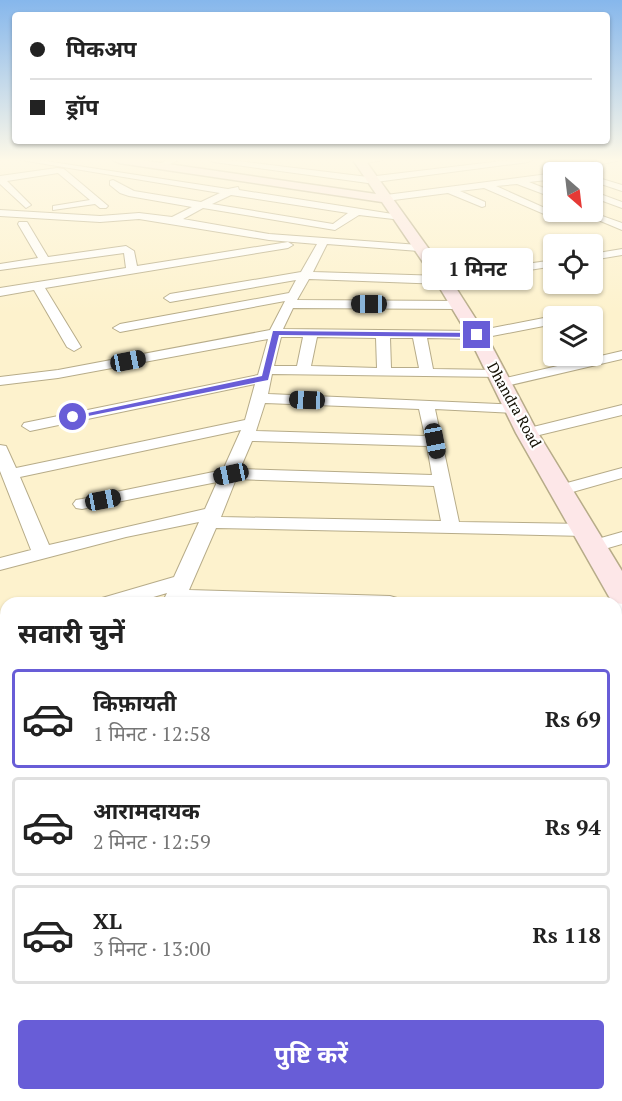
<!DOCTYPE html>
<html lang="hi">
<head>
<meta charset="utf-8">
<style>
  body { margin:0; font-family:"PT Serif","Noto Sans Devanagari",serif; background:#f2f2f2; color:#222; height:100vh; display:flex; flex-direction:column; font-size:22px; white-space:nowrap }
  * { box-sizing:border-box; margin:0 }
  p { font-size:20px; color:#767676 }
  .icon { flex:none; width:33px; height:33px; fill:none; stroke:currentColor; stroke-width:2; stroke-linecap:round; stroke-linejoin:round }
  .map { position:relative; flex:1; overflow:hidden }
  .side { position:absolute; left:0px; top:597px; width:622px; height:504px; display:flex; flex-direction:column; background:#fff; border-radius:18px 18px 0 0; box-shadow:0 2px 4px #0004 }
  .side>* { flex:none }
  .hud { position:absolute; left:12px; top:12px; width:598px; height:132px; border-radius:6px; box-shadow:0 2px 4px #0004; display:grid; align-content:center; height:132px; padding:0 18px; background:#fff }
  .needle { width:39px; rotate:152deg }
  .buttons { position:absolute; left:543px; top:162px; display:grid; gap:12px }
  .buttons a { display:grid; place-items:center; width:60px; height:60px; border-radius:6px; background:#fff; box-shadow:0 2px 4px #0004; font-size:30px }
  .end { position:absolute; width:27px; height:27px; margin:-14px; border:8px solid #685dd7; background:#fff; box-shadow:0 0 0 3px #fff }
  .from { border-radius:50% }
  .bubble { position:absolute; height:42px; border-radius:6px; background:#fff; box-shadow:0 2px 4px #0004; font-size:20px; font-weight:700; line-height:42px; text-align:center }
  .car { position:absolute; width:18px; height:36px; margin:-18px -9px; border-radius:8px; box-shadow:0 0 4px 2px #0007; background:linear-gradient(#222 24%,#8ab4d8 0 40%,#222 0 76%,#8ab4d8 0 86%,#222 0) }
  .hud b { display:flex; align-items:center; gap:21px; height:57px; font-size:22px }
  .hud b+b { border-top:2px solid #e0e0e0 }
  .hud i { width:15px; height:15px; background:#222 }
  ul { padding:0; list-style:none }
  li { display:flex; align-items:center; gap:18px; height:99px; margin:0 12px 9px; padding:0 6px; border:3px solid #e0e0e0; border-radius:6px }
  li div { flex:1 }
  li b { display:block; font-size:22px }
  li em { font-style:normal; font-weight:700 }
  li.active { border-color:#685dd7 }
  li>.icon { width:54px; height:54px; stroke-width:1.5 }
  h2 { padding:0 18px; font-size:27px; line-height:72px }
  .action { display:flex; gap:12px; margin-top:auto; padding:12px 18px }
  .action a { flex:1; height:69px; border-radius:6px; background:#685dd7; color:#fff; font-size:24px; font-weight:700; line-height:69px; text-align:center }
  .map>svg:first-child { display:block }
</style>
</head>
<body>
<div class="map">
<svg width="622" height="1101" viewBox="0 0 622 1101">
  <rect width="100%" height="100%" fill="#fdf2cd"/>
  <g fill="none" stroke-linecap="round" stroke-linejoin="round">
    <defs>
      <path id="street" d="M21,160H39L228,189L238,187L239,190L399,215L402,216V220L359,215L335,230L203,208L183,219L269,234L419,245L424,248L419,251L327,244L313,272L443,276L554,260V266L443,284L309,279L297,300L457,301L463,305L457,309L293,308L283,329L477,331L554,316H555H554V324L477,339L427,338L433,369L496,370L503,374L501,377L272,374L268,394L521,405L524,408L516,413L435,409L459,522L585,524L592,526L594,530L592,534L585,536L216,528L189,590L390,596L397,598L401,603H162L167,593L133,603H98L102,598L174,577L199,522L126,537L0,570V558L31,550L0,471V445L6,446L16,468L245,420L255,384L30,431L22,426L24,423L258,375L268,339L58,378L0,385V377L58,370L270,330L285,301L120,332L113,328L120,324L289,293L296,280L170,302L164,298L170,294L301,272L317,244L269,240L139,219L100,222L0,216V210L100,216L139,213L172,217L192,207L129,196L120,193L110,185V181L113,180L134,191L201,202L220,193ZM231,195L348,213L333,224L212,204ZM281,337H303L297,366H274ZM317,337L376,338L377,368L311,366ZM390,338H413L419,368H391ZM265,403L419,409L425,436L256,431ZM241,430L223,470L82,499L76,500L73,504L76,508L82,509L217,482L205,509L49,545L20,477ZM252,441L427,446L432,475L240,469ZM236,479L434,486L441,521L221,517Z
        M168,160H178L162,168L155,166Z
        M210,160H230L368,177L511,160H532L528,162L368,183L214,162Z
        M359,160H383L360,164L356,162Z
        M604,160H622L564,171L560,168Z
        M57,168L64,169L108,206L106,208H100L95,204L53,210V206L90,200L58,173L7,181L31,205L26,208L0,184V176Z
        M548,174L554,176V182L547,180L529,182L554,192V198L517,184L496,186L547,209L549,211L544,214L484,188L460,191L485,202V206L482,207L448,193L386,201L381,198L386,195Z
        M592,176L622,185V191L592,181Z
        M592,191L622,202V208L592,197Z
        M579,212H591L622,223V230Z
        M19,222H27L48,257L126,246L134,251L137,266L288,242L293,245L288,248L45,288L81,347L74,351L67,347L34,290L0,296V288L126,268L124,253L0,270V264L38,258L18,224Z
        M622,249V255L592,260V254Z
        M622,351V359L502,387L495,383L497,380Z
        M622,405V415L527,438L519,433L521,430Z
        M622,468V478L562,495L556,494L553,490L556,486Z
        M622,532V544L594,552L587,550L584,546L587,542Z
        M616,602H622V616H616V603H612Z
        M6,625V641L0,643V627Z
        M6,695V713L0,715V697Z
        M616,715H622V733H616Z
        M6,759V782L0,784V761Z
        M622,831V855L616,856V832Z
        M6,870V896L0,898V872Z
        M616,902H622V930H616Z
        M6,938V978L0,981V940Z
        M0,1019L6,1020V1054L0,1053Z
        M616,1077L622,1078V1101H601L598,1095H616Z"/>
      <path id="secondary" d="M113,160H140L376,194L353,160H365L449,277L486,335L538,433L622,571V604L612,602L608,595L516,433L468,335L435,280L382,202L119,163Z"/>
    </defs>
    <use href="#street" stroke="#b7ac89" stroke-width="2"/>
    <use href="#secondary" stroke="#b7ac89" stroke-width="3"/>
    <use href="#street" fill="#fff" fill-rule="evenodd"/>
    <use href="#secondary" fill="#fde7e8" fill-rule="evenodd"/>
  </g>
  <linearGradient id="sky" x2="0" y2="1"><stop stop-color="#86b7ec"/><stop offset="0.51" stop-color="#fef9e8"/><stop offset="1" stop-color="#fef9e8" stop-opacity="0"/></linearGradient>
  <rect width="622" height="314" fill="url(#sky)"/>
  <path fill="#685dd7" d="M273,331L477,333L480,335L477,337L279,335L268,380L73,419L69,417L262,376Z"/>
  <g text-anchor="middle" stroke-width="4.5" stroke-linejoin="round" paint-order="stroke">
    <g font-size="15" fill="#141004" stroke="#fff">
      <text transform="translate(514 405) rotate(61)" y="5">Dhandra Road</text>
    </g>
  </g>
</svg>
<div class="buttons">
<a><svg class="needle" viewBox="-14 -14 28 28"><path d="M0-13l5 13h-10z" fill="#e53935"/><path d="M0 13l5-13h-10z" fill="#767676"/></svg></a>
<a><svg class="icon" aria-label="locate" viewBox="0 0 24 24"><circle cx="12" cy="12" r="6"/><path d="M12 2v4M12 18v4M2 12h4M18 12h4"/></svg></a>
<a><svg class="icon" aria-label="layers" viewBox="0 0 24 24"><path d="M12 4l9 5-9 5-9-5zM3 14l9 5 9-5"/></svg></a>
</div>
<i class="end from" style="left:73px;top:417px"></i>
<i class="end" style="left:477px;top:335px"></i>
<div class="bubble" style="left:422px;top:248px;width:111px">1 मिनट</div>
<i class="car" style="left:369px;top:304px;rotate:270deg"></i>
<i class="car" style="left:128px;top:361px;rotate:79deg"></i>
<i class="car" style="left:307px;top:400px;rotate:272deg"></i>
<i class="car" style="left:435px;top:441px;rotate:169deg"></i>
<i class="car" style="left:231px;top:474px;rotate:258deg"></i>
<i class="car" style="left:103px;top:500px;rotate:79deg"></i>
<div class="hud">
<b><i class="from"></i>पिकअप</b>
<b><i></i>ड्रॉप</b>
</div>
<section class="side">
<h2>सवारी चुनें</h2>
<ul>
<li class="active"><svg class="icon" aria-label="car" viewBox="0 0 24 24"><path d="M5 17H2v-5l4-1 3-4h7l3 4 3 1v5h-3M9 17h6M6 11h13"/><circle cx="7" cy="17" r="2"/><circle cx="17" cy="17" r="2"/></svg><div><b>किफ़ायती</b><p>1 मिनट · 12:58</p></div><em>Rs 69</em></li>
<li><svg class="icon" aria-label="car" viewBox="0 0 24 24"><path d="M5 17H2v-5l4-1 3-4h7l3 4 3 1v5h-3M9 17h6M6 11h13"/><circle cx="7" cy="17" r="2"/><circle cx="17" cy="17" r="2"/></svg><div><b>आरामदायक</b><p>2 मिनट · 12:59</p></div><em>Rs 94</em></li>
<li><svg class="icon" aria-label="car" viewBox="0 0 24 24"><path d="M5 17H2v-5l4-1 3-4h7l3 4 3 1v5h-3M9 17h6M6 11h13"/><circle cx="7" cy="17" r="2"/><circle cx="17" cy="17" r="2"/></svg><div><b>XL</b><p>3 मिनट · 13:00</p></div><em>Rs 118</em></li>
</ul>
<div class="action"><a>पुष्टि करें</a></div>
</section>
</div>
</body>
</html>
